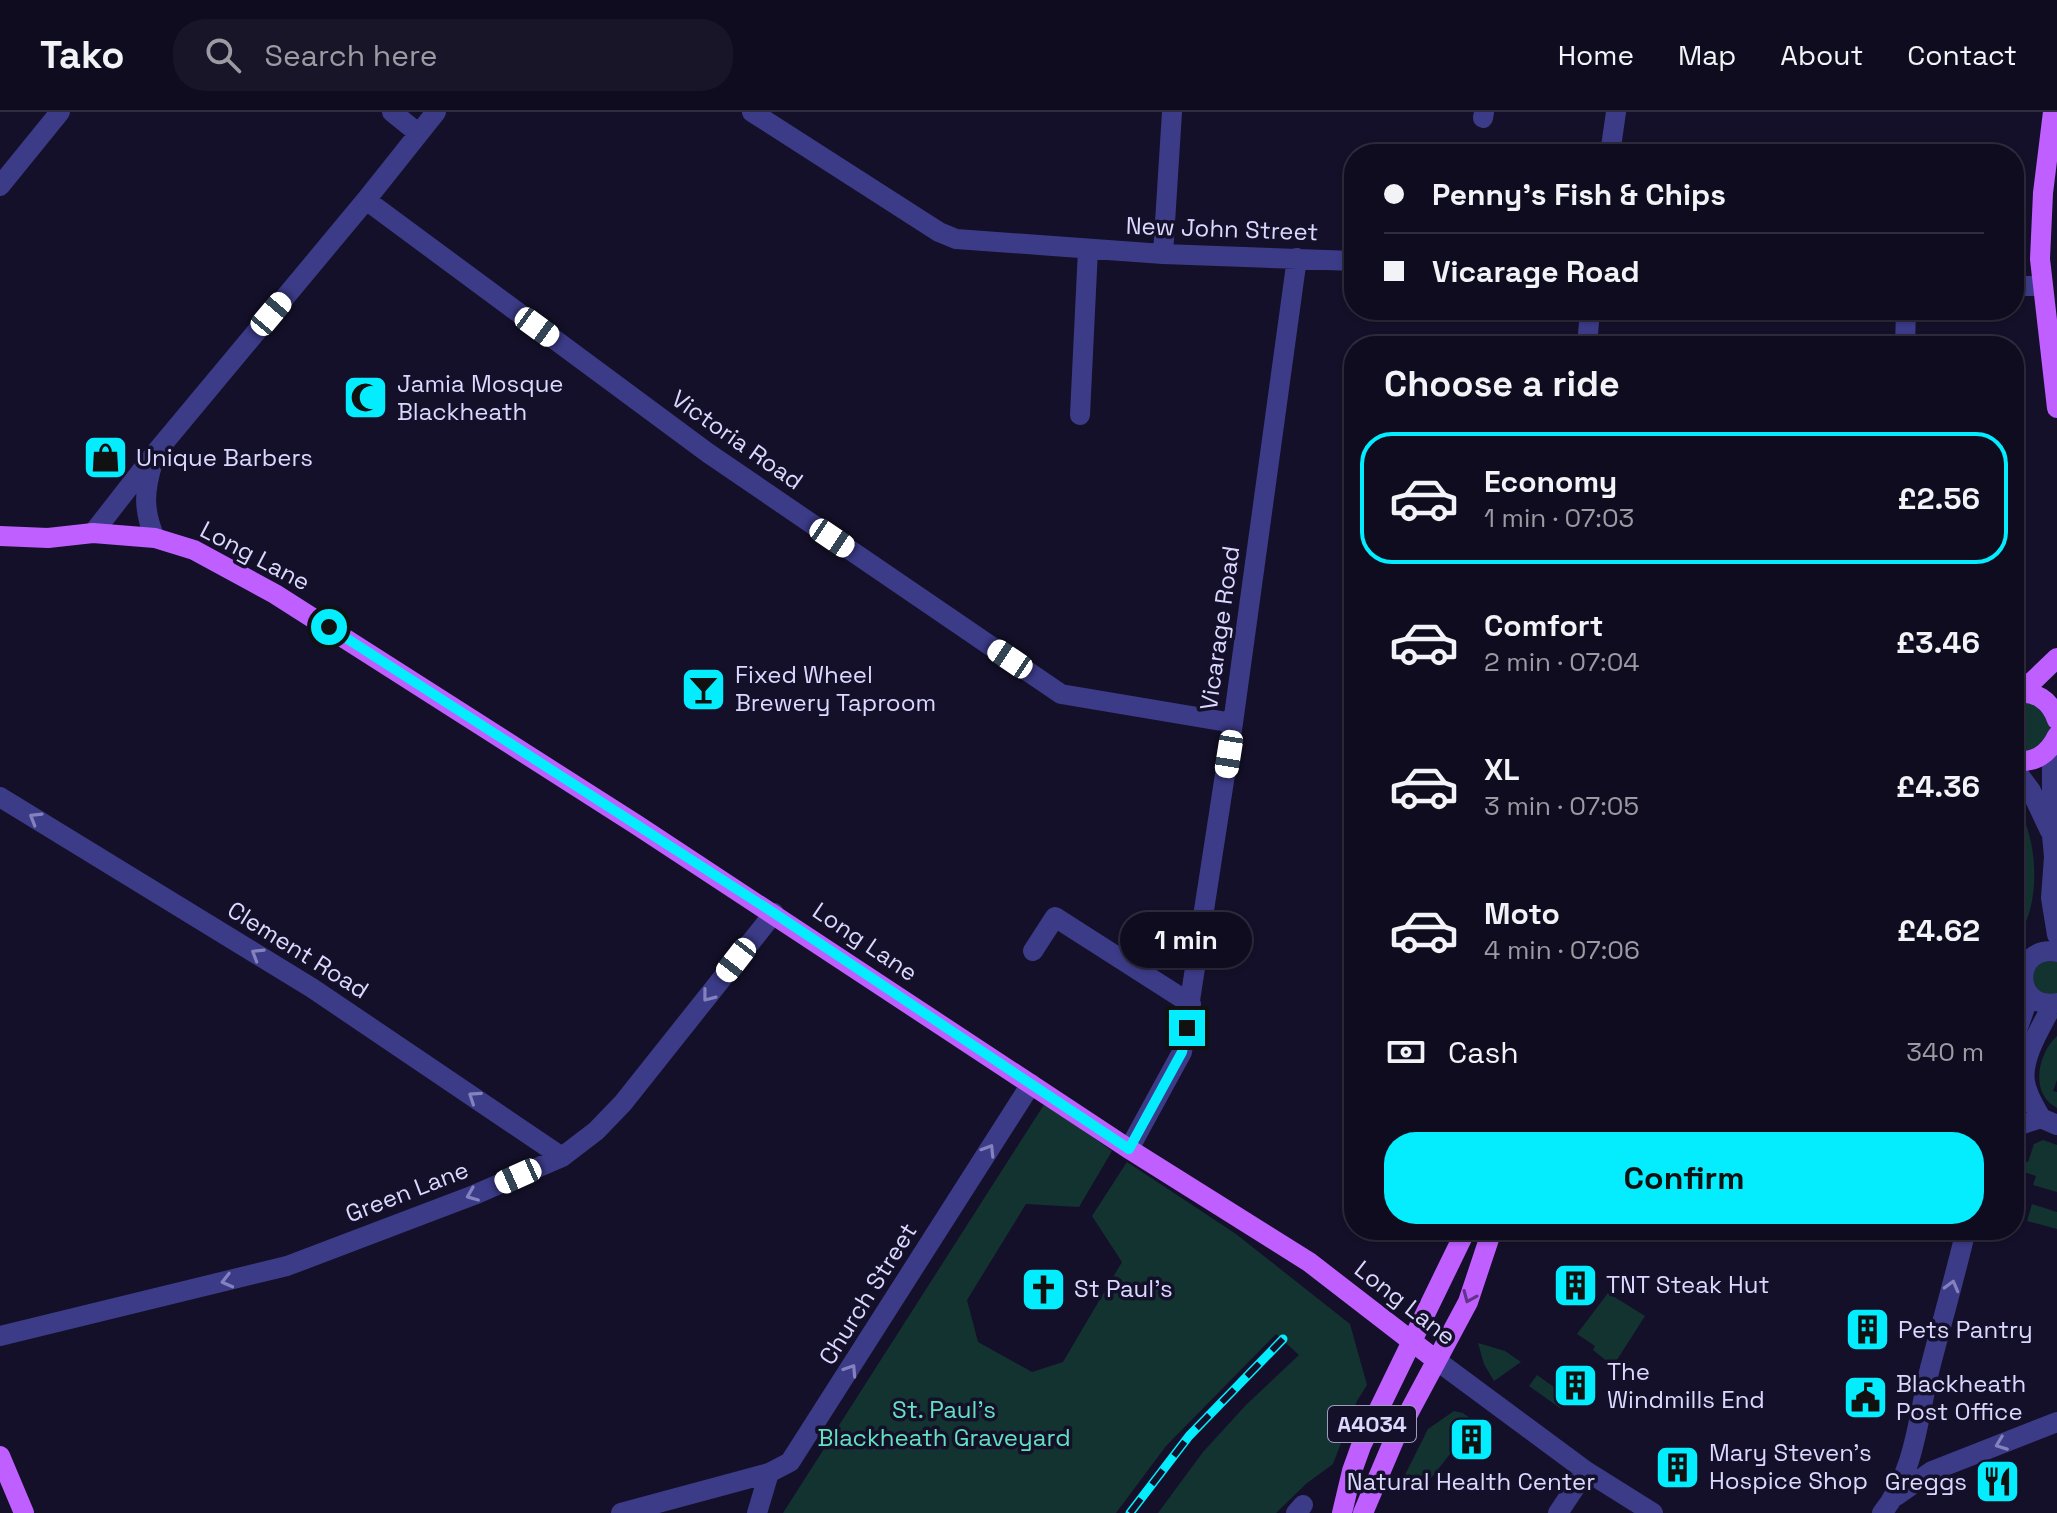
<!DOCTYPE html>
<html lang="en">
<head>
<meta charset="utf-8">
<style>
  body { margin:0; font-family:"Space Grotesk",sans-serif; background:#181528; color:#f1f3f6; height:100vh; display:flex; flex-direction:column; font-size:30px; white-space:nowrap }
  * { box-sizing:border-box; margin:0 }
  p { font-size:26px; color:#9b9ba4 }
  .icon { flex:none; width:44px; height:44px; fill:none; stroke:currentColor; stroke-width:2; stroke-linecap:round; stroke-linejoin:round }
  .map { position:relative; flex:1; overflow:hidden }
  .panel { position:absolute; left:1344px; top:224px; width:680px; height:904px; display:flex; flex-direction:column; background:#0f0c1f; border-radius:32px; box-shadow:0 2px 6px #0004,0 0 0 2px #2f2c3d }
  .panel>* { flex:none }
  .guide { position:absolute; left:1344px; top:32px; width:680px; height:176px; border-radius:32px; box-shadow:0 2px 6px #0004,0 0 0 2px #2f2c3d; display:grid; align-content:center; height:176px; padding:0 40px; background:#0f0c1f }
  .end { position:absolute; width:36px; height:36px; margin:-18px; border:10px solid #04edff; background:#111; box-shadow:0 0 0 4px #111 }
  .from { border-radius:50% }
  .bubble { position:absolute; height:56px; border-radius:28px; background:#0f0c1f; box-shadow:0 2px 6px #0004,0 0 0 2px #2f2c3d; font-size:26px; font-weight:700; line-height:56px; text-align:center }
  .car { position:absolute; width:24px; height:48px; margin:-24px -12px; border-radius:10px; box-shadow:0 0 6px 2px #0007; background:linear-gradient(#fff 24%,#345 0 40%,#fff 0 76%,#345 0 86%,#fff 0) }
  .guide b { display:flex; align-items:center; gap:28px; height:76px; font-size:30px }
  .guide b+b { border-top:2px solid #2f2c3d }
  .guide i { width:20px; height:20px; background:#f1f3f6 }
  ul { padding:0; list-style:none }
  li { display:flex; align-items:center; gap:24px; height:132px; margin:0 16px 12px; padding:0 24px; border:4px solid transparent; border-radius:32px }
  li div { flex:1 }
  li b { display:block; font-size:30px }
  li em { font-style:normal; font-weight:700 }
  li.active { border-color:#04edff }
  li>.icon { width:72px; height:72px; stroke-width:1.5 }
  h2 { padding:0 40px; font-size:36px; line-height:96px }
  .pay { display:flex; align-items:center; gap:20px; height:88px; padding:0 40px; font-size:30px }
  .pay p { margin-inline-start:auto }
  .button { display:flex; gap:16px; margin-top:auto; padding:16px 40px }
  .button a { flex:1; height:92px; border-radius:32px; background:#04edff; color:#111; font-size:32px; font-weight:700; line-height:92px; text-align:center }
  header { display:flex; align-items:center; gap:48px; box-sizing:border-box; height:112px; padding:0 40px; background:#0f0c1f; border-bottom:2px solid #2f2c3d }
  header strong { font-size:38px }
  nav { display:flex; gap:44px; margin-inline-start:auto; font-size:28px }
  .search { width:560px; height:72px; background:#181528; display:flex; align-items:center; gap:20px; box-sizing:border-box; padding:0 28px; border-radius:32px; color:#9b9ba4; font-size:30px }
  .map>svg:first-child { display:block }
</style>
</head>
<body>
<header>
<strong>Tako</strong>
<div class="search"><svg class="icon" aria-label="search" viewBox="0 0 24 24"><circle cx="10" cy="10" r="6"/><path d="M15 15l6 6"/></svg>Search here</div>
<nav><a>Home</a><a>Map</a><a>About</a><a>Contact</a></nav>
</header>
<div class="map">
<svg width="2057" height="1401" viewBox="0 0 2057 1401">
  <rect width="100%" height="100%" fill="#141029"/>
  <path fill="#133331" d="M2027,589C2042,594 2049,602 2051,617L2036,640H2014V591Z
    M2014,687C2039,725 2043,795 2014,831Z
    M2045,849L2057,850V885L2039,884L2031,864L2038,852Z
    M2057,924V968L2053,979L2057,980V996C2029,982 2038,941 2057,924Z
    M1045,991L1112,1039L1079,1095L1026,1092L967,1188L978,1230L1032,1260L1063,1250L1122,1150L1092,1104L1127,1050L1236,1122L1350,1212L1367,1273L1357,1289L1333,1352L1307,1371L1276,1401H1158L1203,1340L1246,1293L1299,1243L1276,1222L1166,1334L1116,1401H783Z
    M2043,1028L2057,1033V1080L2033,1073L2036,1064L2014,1057V1046L2028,1050L2034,1032Z
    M2032,1092L2057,1100V1117L2027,1109Z
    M1608,1181L1645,1204L1613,1254L1593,1238L1595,1234L1577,1222Z
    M1478,1231L1505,1239L1521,1250L1494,1269L1484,1252Z
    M1537,1263L1568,1285L1560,1296L1529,1274Z
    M1454,1299L1463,1301L1475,1310L1421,1379L1404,1365L1428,1317Z"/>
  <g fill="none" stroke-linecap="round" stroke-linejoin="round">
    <path stroke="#3c3b88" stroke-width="20" d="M392,0L418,21
      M752,0L939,120L956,127L1163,142L1354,149
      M1483,6L1484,0
      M1610,42L1616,0
      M0,74L60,0
      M366,88L708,341L1061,582L1233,611
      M1163,142L1172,0
      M2014,174H2043
      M1587,234L1590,198
      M1905,234L1906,198
      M1080,303L1088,137
      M153,350C144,379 143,398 155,426
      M93,421L157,339L366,88L436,0
      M2052,635V723L2054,745L2051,786L2057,823
      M2014,656L2031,679L2050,719
      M0,685L312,876L562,1045
      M1033,839L1055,805L1191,892
      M2057,840C2012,832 2012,899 2057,891
      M2014,927L2029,884
      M2041,1006C2035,995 2027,983 2025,970C2021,945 2042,914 2053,892
      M2014,1015L2041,1006L2057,1013
      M1129,1037L1182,940L1233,611L1297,146
      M0,1224L287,1154L474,1083L562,1045L596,1019L623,991L774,801
      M1436,1248L1586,1359L1653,1401
      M1896,1384L1932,1359L2057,1310
      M621,1401L769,1361L790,1350L1031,972
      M757,1401L769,1361
      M1296,1401L1303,1393
      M1558,1401L1586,1359
      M1882,1401C1915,1361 1918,1305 1930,1256C1942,1210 1955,1164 1966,1118"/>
    <path stroke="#bf5fff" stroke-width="20" d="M2053,0L2043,81L2040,147L2057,296
      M0,424L48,426L93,421L155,426L194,438L275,482L637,713L1129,1037L1309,1150L1436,1248
      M2014,581L2033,569L2057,546
      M2014,582C2035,577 2051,589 2057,608
      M2014,649C2034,651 2048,643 2057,624
      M0,1344L24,1401
      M1342,1401L1352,1359L1361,1334L1466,1118
      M1363,1401L1394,1328L1468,1190L1492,1118"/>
    <defs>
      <path id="rail" d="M1130,1401L1189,1324L1283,1227"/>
    </defs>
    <use href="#rail" stroke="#04edff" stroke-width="9"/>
    <use href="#rail" stroke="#141029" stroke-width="6" stroke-dasharray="18" stroke-linecap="butt"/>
  </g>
  <defs><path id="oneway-chevron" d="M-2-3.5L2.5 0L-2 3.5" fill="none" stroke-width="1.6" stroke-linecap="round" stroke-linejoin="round" transform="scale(2)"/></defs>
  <g stroke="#8482be">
    <use href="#oneway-chevron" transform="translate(35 706) rotate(-149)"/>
    <use href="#oneway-chevron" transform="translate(257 842) rotate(-148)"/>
    <use href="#oneway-chevron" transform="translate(708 884) rotate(128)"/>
    <use href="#oneway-chevron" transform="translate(474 985) rotate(-146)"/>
    <use href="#oneway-chevron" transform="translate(989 1038) rotate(-58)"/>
    <use href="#oneway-chevron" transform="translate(472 1083) rotate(158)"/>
    <use href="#oneway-chevron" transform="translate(227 1169) rotate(166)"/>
    <use href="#oneway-chevron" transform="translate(1952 1174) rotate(-75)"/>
    <use href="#oneway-chevron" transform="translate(851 1258) rotate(-57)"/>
    <use href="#oneway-chevron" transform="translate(2001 1332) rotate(159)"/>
  </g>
  <use stroke="#613489" href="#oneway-chevron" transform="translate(1469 1185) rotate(113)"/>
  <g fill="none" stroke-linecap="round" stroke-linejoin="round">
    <path stroke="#04edff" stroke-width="10" d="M329,515L774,801L1129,1037L1182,940L1187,916"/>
  </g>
  <defs>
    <symbol id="mosque-square" viewBox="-11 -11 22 22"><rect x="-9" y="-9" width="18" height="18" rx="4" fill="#04edff" stroke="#141029"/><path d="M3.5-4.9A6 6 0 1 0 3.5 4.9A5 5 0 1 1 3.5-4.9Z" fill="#111"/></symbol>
    <symbol id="shop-square" viewBox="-11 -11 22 22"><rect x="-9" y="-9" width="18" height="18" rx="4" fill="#04edff" stroke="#141029"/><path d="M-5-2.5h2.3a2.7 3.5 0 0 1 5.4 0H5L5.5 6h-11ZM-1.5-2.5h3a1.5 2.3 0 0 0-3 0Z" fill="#111"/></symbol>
    <symbol id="bar-square" viewBox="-11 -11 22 22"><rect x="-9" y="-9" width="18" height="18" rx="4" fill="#04edff" stroke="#141029"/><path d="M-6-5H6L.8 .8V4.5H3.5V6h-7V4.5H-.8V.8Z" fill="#111"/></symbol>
    <symbol id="building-square" viewBox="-11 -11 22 22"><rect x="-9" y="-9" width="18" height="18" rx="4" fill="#04edff" stroke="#141029"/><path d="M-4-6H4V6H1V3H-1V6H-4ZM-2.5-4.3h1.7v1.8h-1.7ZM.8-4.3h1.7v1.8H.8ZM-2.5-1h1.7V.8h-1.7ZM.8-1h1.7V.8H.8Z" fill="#111"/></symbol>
    <symbol id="church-square" viewBox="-11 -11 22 22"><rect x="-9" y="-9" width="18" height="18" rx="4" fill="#04edff" stroke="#141029"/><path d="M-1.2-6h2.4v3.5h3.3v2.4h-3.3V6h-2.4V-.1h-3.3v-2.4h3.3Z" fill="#111"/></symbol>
    <symbol id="civic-square" viewBox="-11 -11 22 22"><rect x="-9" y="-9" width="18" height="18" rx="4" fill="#04edff" stroke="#141029"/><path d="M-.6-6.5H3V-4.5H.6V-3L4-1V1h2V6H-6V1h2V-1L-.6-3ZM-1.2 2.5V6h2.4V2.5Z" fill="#111"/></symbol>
    <symbol id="restaurant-square" viewBox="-11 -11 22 22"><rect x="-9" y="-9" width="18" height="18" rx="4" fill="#04edff" stroke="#141029"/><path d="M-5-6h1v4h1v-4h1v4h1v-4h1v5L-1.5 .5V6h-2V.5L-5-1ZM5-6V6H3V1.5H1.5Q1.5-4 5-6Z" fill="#111"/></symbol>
  </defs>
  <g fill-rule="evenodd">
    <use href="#mosque-square" x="340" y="260" width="51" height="51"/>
    <use href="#shop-square" x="80" y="320" width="51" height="51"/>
    <use href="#bar-square" x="678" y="552" width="51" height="51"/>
    <use href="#building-square" x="1550" y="1148" width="51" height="51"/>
    <use href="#church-square" x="1018" y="1152" width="51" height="51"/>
    <use href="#building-square" x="1842" y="1192" width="51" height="51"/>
    <use href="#building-square" x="1550" y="1248" width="51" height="51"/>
    <use href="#civic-square" x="1840" y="1260" width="51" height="51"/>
    <use href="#building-square" x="1446" y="1302" width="51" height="51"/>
    <use href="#building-square" x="1652" y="1330" width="51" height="51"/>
    <use href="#restaurant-square" x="1972" y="1344" width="51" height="51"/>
  </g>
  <g text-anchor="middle" stroke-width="7" stroke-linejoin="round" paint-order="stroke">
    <rect fill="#141029" stroke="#9f9cbf" stroke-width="2" x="1328" y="1294" width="88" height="36" rx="6"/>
    <g font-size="22" font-weight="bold" fill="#dbd8ff">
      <text x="1372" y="1320">A4034</text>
    </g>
    <g font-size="24" fill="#dbd8ff" stroke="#141029">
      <text transform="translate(1222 117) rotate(2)" y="8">New John Street</text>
      <text transform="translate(737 328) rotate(35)" y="8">Victoria Road</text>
      <text transform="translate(255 444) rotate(28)" y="8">Long Lane</text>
      <text transform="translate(1220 516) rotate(-82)" y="8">Vicarage Road</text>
      <text transform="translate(865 830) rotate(34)" y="8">Long Lane</text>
      <text transform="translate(298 838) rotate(32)" y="8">Clement Road</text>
      <text transform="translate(407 1080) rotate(-21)" y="8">Green Lane</text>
      <text transform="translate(868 1182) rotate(-58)" y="8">Church Street</text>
      <text transform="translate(1405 1191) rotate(38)" y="8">Long Lane</text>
    </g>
    <g font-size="24" fill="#dbd8ff" stroke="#141029" text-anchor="start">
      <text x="397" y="280">Jamia Mosque<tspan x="397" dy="28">Blackheath</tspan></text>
      <text x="136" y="354">Unique Barbers</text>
      <text x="735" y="571">Fixed Wheel<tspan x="735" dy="28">Brewery Taproom</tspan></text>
      <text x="1606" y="1181">TNT Steak Hut</text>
      <text x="1074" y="1185">St Paul's</text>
      <text x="1898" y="1226">Pets Pantry</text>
      <text x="1607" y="1268">The<tspan x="1607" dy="28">Windmills End</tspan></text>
      <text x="1896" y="1280">Blackheath<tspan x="1896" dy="28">Post Office</tspan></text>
      <text x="1709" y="1349">Mary Steven's<tspan x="1709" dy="28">Hospice Shop</tspan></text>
      <text x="1471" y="1378" text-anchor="middle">Natural Health Center</text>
      <text x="1967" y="1378" text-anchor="end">Greggs</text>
    </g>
    <g font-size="24" fill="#62e1be" stroke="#141029">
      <text x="944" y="1306">St. Paul's<tspan x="944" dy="28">Blackheath Graveyard</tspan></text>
    </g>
  </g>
</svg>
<i class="end from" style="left:329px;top:515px"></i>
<i class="end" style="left:1187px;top:916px"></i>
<div class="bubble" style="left:1120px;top:800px;width:132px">1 min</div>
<i class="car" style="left:271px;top:202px;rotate:40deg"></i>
<i class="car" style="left:537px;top:215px;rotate:126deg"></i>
<i class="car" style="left:832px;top:426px;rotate:124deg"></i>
<i class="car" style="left:1010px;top:547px;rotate:304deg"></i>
<i class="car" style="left:1229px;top:642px;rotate:189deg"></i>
<i class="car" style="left:736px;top:848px;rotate:218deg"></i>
<i class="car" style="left:518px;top:1064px;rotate:246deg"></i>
<div class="guide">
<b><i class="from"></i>Penny's Fish &amp; Chips</b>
<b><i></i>Vicarage Road</b>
</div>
<section class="panel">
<h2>Choose a ride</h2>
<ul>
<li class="active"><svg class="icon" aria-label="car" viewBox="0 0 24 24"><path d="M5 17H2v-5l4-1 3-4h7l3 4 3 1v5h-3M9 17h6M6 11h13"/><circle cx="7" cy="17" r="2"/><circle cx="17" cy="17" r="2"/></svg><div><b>Economy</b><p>1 min · 07:03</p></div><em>£2.56</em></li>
<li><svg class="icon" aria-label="car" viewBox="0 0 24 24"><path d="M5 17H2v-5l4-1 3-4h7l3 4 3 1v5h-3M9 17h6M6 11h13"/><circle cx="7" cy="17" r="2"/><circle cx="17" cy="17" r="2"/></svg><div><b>Comfort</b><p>2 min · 07:04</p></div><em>£3.46</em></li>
<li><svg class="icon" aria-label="car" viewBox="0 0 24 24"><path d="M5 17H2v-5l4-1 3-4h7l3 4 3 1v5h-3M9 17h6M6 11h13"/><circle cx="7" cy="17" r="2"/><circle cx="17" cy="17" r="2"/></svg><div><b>XL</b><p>3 min · 07:05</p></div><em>£4.36</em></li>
<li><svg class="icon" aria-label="car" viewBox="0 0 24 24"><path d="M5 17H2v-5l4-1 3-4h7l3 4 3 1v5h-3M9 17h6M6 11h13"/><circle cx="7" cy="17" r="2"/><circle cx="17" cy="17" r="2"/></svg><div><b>Moto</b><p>4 min · 07:06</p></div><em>£4.62</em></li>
</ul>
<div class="pay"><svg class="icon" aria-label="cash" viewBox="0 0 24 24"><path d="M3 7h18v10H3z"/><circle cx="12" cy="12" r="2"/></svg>Cash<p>340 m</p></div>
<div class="button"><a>Confirm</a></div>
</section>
</div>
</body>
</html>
